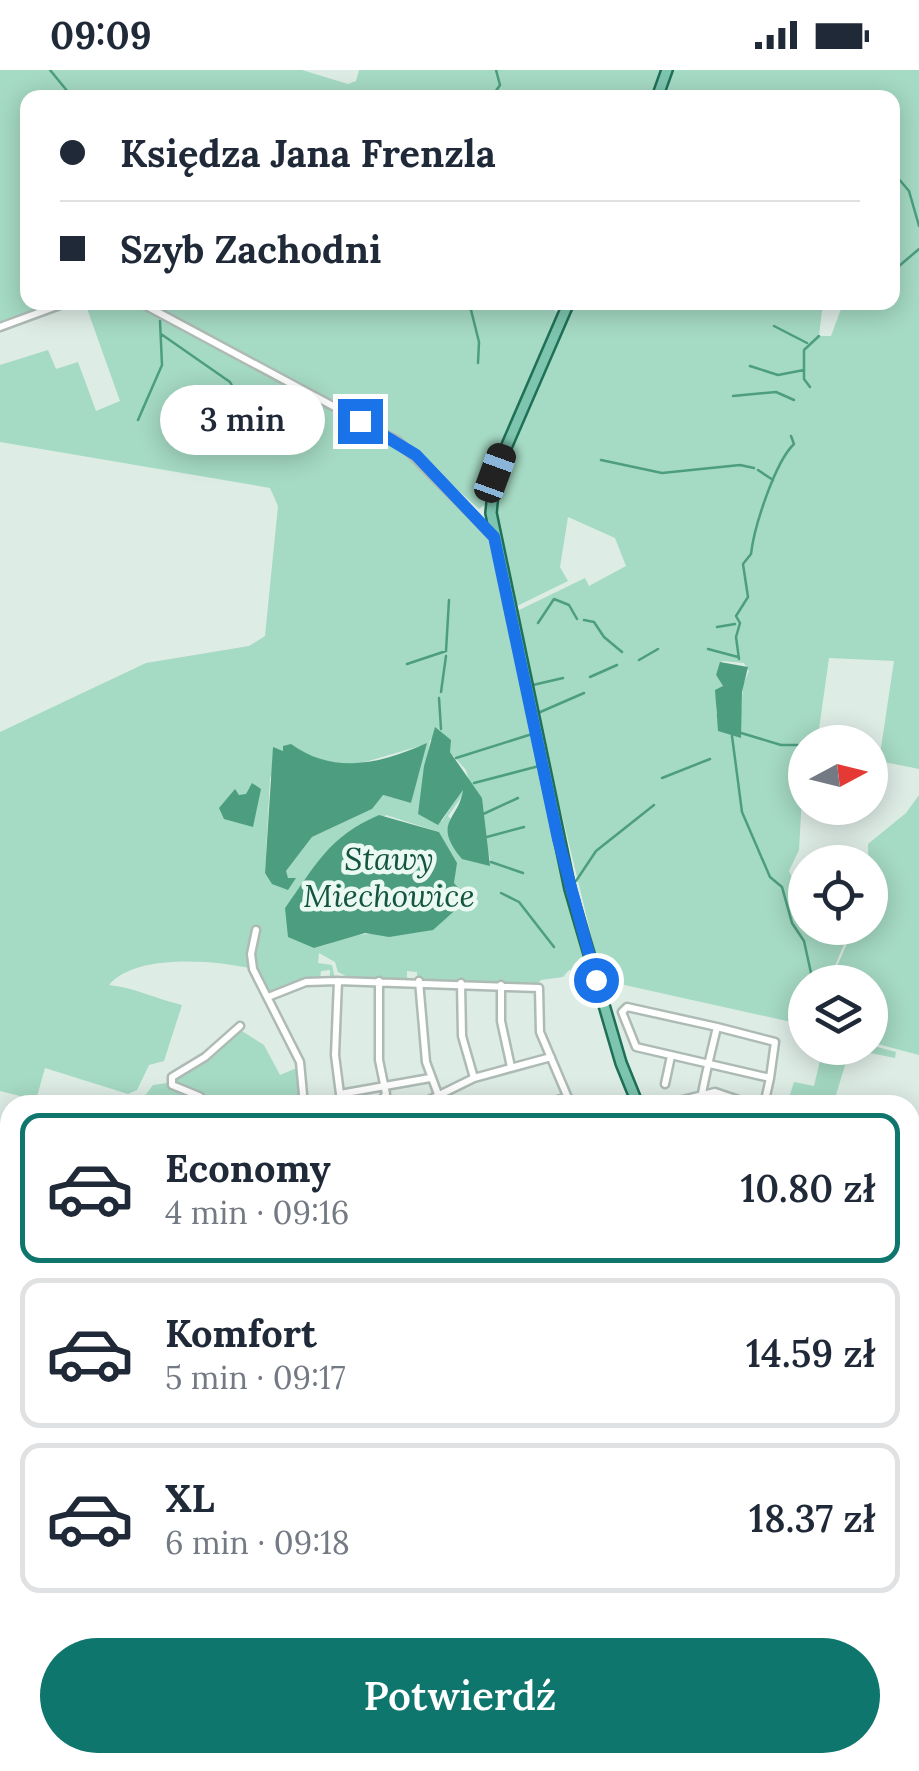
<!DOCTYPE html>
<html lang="pl">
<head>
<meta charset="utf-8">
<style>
  body { margin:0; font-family:Lora,serif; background:#f6f6f7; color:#1f2937; height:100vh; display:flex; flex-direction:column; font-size:38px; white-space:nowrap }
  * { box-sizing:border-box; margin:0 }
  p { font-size:32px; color:#747a83 }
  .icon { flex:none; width:55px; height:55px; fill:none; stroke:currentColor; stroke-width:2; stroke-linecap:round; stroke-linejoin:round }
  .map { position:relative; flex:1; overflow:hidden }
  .details { position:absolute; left:0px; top:1025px; width:920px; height:678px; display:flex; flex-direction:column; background:#fff; border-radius:30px 30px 0 0; box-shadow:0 5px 25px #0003 }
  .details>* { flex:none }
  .guide { position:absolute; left:20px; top:20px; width:880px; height:220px; border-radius:20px; box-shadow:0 5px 25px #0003; display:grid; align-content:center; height:220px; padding:0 40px; background:#fff }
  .needle { width:65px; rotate:83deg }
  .controls { position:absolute; left:788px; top:655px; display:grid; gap:20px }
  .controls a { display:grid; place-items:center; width:100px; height:100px; border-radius:50%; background:#fff; box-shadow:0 5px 25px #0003; font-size:50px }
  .end { position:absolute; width:45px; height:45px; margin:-22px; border:12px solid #1a73e8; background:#fff; box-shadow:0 0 0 5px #fff }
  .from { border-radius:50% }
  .bubble { position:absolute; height:70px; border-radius:35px; background:#fff; box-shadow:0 5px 25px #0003; font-size:32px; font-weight:600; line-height:70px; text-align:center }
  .car { position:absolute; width:30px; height:60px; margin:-30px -15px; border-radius:12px; box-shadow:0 0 8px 2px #0007; background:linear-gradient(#222 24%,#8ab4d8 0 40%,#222 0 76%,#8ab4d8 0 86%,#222 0) }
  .guide b { display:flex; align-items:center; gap:35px; height:95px; font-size:38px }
  .guide b+b { border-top:2px solid #e0e1e3 }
  .guide i { width:25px; height:25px; background:#1f2937 }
  ul { padding:18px 0 0; list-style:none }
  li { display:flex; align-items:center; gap:30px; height:150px; margin:0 20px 15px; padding:0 20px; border:5px solid #e0e1e3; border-radius:20px }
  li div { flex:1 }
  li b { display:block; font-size:38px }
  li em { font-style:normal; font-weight:600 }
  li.current { border-color:#0f766e }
  li>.icon { width:90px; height:90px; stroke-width:1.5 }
  .primary-button { display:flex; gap:20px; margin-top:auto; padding:20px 40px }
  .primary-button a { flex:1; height:115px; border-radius:60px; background:#0f766e; color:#fff; font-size:40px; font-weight:600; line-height:115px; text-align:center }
  .status { display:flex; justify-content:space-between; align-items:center; height:70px; padding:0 50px; background:#fff; direction:ltr }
  .status svg { height:28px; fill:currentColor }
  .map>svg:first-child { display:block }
</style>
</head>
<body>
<div class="status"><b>09:09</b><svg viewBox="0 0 49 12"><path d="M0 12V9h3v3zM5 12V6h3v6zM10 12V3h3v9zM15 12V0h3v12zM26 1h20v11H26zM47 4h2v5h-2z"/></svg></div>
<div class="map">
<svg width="919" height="1701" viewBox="0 0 919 1701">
  <rect width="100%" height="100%" fill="#deece6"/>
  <path fill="#a5dac4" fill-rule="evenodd" d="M0,0H302L348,14L356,11L359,0H662L651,28H28V232L55,233L0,253Z
    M673,0H919V699L879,691L894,591L829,588L818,666L823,672H805L799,780L789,801L805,836V858H851L828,912H805V955L602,910L513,543L585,508L589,516L626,496L615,468L568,447L560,497L568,511L513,538L495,439L499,406L574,233H823L819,266H831L841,239L838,233L892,232V28L663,27ZM722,591L744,593L749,601L743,615L740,659L716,644V626L723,616L716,605Z
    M535,232L558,242L491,401L486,434L479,439L394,363L150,233Z
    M85,233H132L375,362L417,392L488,469L592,910L569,900L563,907L541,910L536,915L417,909V902L407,901V909L348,907L338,902L335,892L319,883L318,893L332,895L335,909H330V900L321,901L320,909L270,923L253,899C217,890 135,883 109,915C136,918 156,929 182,935L164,991L149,995L137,1020L128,1024L45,998L36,1030L0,1021V662L146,593L249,576L265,566L278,436L270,418L0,372V295L48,280L56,299L78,292L96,341L120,331ZM447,668L450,682L466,700L491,792L448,746L465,722L463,719L442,751L418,744L430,670ZM420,676L411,733L382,725L372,739L312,767L285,802L288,808L278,815L265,803L270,708L283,682L348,697ZM386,745L439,762L456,793L454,813L468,829C426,869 422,863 368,864C351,864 331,874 314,878L285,838L306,809Z
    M919,725V985L870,972V912H830L854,858H870L868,774L906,743Z
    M242,961L264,975L280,1005L299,997L302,1035H181L160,1028L153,1035H138L153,1015L167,1013Z
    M870,975L896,982L895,988L850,979L835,1028L828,1035L787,1034L794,1012L814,1016L821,986L804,981L806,978Z
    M4,1445L10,1453V1551L0,1550V1446Z
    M594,1692H622L626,1701H448L444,1693Z
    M432,1693L434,1701H98L92,1693Z"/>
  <path fill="#4d9e81" d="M720,592L748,597L742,622L741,668L718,661L715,620L723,616L716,605Z
    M435,657L451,670L450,682L482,728L490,796L462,789C431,752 459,750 463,720L438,755L418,744L424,696Z
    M427,673L411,733L383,725L372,739L312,767L286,801L288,808H296L288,820L272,814L265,803L273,677L283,681V676L291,674C334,705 380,694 427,673Z
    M252,713L261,719L253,757L224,749L219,738L235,719L239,725L246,724Z
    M379,745L439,762L457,793L454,813L468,829L433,860L389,867L365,863L314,878L288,867L285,838C316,795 328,767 379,745Z"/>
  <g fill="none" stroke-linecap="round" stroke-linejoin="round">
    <path stroke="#4d9e81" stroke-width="2.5" d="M50,0L73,28
      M491,28L500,15L496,0
      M892,101L909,121L919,156
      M892,202L919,179
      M157,232L158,234
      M469,232L479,272L478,293
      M774,256L807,273
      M161,264L230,312L235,321
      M750,296L778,305L804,300
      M810,317L804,309V280L819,266
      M733,326L776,322L794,330
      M138,350L162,295L160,251
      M601,390L662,403L740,395L754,398
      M758,400L773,410
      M584,550L594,552L604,567L622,582
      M538,553L554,529L569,535L577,549
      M717,557L735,554
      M708,579L738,587
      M739,589L736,567L740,553L736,546L748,527L743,494L751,484C754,457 775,392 794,374L791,366
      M639,590L658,579
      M407,594L446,581L449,530
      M590,607L617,595
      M533,615L563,608
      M441,622L446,586
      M439,628L441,659
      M538,643L584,623
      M738,662L781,675H805
      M732,666L742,742L770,807L782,817L792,853L804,871L813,912
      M456,688L529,665
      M662,708L710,689
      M474,713L539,696
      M479,746L518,728
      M483,768L524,757
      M491,792L523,803
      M576,811L596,781L654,735
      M501,823L519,832L554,877
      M237,1701L239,1692
      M336,1701L341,1692"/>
    <defs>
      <path id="minor" d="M139,232L398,371L494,467
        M0,257L68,232
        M256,860L251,884L253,899L300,992L304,1035
        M338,911L335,985L340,1024L430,1008
        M419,911L426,992L442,1035
        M461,913L462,966L474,1008
        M501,915V951L511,997
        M268,927L306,912L338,911L539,918L540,962L571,1035
        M665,1014L671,986
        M766,1026L770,1008
        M209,1035L199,1026L172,1015V1007L205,987L240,956
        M378,1035L386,1024L379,990V911
        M419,1035L474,1008L551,987
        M540,1035L568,1027
        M662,1035L715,1022L753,1035
        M700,1035C704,1009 711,983 717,957L627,937L622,942L636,977L770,1008L775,972L717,957
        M910,1099L919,1100
        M910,1225L919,1224
        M910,1404L912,1391
        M0,1428L10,1449
        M910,1519L919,1521
        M0,1579L10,1569
        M910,1651L919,1648
        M438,1692L442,1701
        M625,1692L629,1701
        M745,1692L749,1701
        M779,1692L784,1701
        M818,1692L822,1701
        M842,1692L846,1701
        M865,1692L870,1701"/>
      <path id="major" d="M657,28L667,0
        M569,232L495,403L491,443L570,819L621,993L638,1035
        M0,1553H10
        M0,1593L10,1607
        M0,1638L10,1644
        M62,1692L70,1701
        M71,1692L77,1701
        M720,1701L737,1692"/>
    </defs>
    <use href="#minor" stroke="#aebbb5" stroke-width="11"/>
    <use href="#major" stroke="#206f57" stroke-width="14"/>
    <use href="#minor" stroke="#fff" stroke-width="6"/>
    <use href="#major" stroke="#7dc5af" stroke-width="9"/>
  </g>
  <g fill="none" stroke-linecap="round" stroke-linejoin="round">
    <path stroke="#1a73e8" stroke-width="12" d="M360,351L416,385L494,467L558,769L596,910"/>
  </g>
  <g text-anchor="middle" stroke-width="9" stroke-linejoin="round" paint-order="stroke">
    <g font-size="32" font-style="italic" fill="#135540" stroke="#ebf9f3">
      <text x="389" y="800">Stawy<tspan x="389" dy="37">Miechowice</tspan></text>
    </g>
  </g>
</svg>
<div class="controls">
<a><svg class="needle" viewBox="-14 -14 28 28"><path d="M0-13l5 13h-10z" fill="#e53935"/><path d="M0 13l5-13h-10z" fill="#747a83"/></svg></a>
<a><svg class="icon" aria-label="locate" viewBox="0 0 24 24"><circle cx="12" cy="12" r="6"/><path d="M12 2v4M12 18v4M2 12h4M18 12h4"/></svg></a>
<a><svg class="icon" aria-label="layers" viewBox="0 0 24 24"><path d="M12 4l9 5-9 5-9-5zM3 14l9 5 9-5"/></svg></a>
</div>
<i class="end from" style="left:596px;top:910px"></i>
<i class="end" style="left:360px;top:351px"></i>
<div class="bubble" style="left:160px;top:315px;width:165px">3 min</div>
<i class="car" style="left:495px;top:403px;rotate:20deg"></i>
<div class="guide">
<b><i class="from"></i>Księdza Jana Frenzla</b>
<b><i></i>Szyb Zachodni</b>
</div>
<section class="details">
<ul>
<li class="current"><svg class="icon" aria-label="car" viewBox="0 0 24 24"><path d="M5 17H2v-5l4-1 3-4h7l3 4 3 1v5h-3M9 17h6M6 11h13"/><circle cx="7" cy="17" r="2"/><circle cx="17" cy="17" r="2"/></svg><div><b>Economy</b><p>4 min · 09:16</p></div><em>10.80 zł</em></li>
<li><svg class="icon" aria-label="car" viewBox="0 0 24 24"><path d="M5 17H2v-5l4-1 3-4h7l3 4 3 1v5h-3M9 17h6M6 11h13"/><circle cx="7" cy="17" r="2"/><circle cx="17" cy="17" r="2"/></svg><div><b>Komfort</b><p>5 min · 09:17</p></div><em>14.59 zł</em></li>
<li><svg class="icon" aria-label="car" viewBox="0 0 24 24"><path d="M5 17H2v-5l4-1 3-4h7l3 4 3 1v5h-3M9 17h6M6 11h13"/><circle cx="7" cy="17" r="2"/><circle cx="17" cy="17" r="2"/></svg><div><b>XL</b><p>6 min · 09:18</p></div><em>18.37 zł</em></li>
</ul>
<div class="primary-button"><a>Potwierdź</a></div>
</section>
</div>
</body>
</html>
